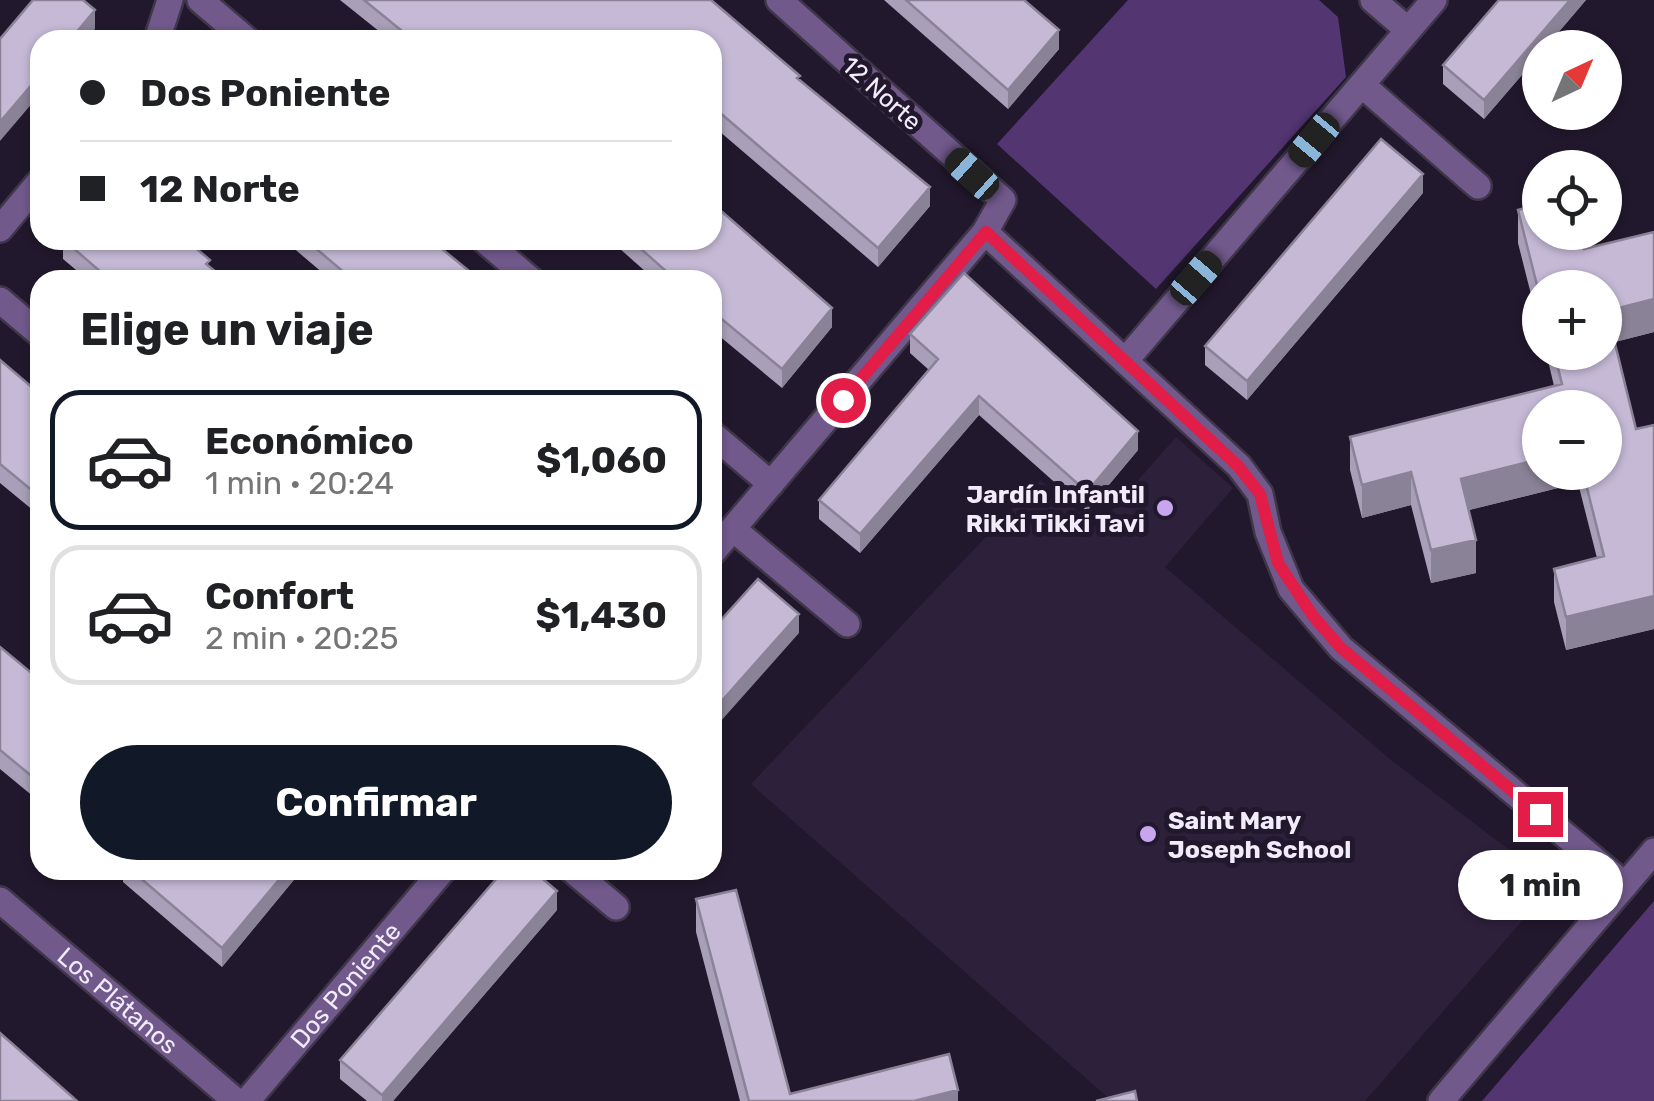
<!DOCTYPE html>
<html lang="es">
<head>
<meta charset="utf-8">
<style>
  body { margin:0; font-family:Rubik,sans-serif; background:#f2f2f2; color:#202124; height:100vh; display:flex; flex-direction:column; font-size:38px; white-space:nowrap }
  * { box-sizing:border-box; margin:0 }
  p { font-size:32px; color:#757577 }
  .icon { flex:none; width:55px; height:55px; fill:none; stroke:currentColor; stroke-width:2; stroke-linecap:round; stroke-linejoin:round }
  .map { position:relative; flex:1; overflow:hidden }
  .drawer { position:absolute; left:30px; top:270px; width:692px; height:610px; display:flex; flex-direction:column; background:#fff; border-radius:30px; box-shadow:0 2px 8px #0004 }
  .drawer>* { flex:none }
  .hud { position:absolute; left:30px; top:30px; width:692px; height:220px; border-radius:30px; box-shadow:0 2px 8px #0004; display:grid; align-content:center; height:220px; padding:0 50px; background:#fff }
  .needle { width:65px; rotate:44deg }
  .buttons { position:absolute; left:1522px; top:30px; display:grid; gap:20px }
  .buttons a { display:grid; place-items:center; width:100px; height:100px; border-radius:50%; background:#fff; box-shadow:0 2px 8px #0004; font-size:50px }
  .end { position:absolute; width:45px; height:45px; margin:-22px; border:12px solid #e11d48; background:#fff; box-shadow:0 0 0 5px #fff }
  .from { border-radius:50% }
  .bubble { position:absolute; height:70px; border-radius:35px; background:#fff; box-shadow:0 2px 8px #0004; font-size:32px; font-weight:700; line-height:70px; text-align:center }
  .car { position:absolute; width:30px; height:60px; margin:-30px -15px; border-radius:12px; box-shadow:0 0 8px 2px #0007; background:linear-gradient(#222 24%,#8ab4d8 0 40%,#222 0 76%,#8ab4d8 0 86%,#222 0) }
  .hud b { display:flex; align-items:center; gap:35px; height:95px; font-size:38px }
  .hud b+b { border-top:2px solid #e0e0e0 }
  .hud i { width:25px; height:25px; background:#202124 }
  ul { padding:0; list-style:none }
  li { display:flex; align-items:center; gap:30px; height:140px; margin:0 20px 15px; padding:0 30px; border:5px solid #e0e0e0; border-radius:30px }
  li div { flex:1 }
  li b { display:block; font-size:38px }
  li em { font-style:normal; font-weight:700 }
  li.on { border-color:#111827 }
  li>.icon { width:90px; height:90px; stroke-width:1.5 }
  h2 { padding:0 50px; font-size:45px; line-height:120px }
  .primary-button { display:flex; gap:20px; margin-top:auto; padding:20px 50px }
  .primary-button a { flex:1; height:115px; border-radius:60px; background:#111827; color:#fff; font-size:40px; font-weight:700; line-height:115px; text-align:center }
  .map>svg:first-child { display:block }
</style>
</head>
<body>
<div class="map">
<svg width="1654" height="1101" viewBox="0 0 1654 1101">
  <rect width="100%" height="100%" fill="#22182d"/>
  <path fill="#2d203b" d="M1176,437L1233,488L1165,567L1391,760L1554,884L1365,1101H1112L751,784L1040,480L1097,527Z"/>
  <path fill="#523571" d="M1128,0H1319L1338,17L1346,77L1156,289L997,144Z
    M1654,901V1101H1482Z"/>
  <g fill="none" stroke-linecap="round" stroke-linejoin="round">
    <defs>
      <g id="minor">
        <path d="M200,0L247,40"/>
        <path d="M1373,0L1408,30"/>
        <path d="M157,40L170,0"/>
        <path d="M1362,85L1478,186"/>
        <path d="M0,229L40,181"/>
        <path d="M985,232L1239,466L1260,494L1268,532L1291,589L1341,648L1625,885"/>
        <path d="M484,240L531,280"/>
        <path d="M0,300L40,334"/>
        <path d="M1125,361L1434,0"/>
        <path d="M712,434L771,484"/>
        <path d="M733,529L847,624"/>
        <path d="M712,553L985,232L1003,200L779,0"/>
        <path d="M572,870L616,907"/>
        <path id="s1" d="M0,900L236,1101"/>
        <path id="s2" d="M247,1101L443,870"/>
        <path d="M1441,1101L1654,851"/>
      </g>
    </defs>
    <use href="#minor" stroke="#3f364a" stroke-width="30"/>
    <use href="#minor" stroke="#71598c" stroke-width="25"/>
  </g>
  <path fill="#a99fb8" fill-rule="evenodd" d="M340,0H711L800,80L930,206L878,267L712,125V40H390Z
    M884,0H1024L1059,49L1008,109Z
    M1499,0H1586L1545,48H1540V54L1484,119L1443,84V65Z
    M1423,193L1247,400L1205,365V346Z
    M1518,210L1654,332L1615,342L1654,629L1566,650L1554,602V569L1597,558L1578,483L1469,510L1476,573L1431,583L1411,505L1362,518L1350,470V437L1554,386L1546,352H1605L1540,288V330L1518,243ZM1605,408V472H1540Z
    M63,240L210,267L226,280H88L63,259Z
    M284,240H431L480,280H331Z
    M610,240H712L832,327L782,388L712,330V280H655Z
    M910,334L1138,450L1087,511L979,415L860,553L819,519V500L929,370L910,353Z
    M0,360L40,394V516L0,483Z
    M0,647L40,680V802L0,769Z
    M115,870H302L222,967L123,882V876Z
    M696,899L790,1094L958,1101H740L696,932Z
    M557,910L393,1101H367L340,1079V1060Z"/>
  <path fill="#8a8296" d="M1570,0H1586L1545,48H1540V54L1484,119V100Z
    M95,10V29L86,40H70Z
    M1059,30V49L1008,109V90Z
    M40,75V94L0,141V122Z
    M1423,174V193L1247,400V381Z
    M930,187V206L878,267V248Z
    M1654,299V332L1607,344V311Z
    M832,308V327L782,388V369Z
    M979,396V415L860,553V534Z
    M1138,431V450L1087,511V492Z
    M1540,459V472H1578V483L1461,512V479Z
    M1411,472V505L1362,518V485Z
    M1476,540V573L1431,583V550Z
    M1654,596V629L1566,650V617Z
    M799,614V633L712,731V712Z
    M287,870H302L222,967V948Z
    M557,891V910L393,1101H382V1095Z
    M958,1090V1101H914Z"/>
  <path fill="#c5b9d6" stroke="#8a8296" stroke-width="2.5" d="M33,0H83L95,10L70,40H40V75L0,122V39Z
    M364,0H711L800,76L797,78L930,187L878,248L712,106V40H636L628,34L623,40H413Z
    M906,0H1024L1059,30L1008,90Z
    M1499,0H1570L1484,100L1443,65Z
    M1381,139L1423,174L1247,381L1205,346Z
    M712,203L832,308L782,369L712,311V280H676L631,240H712Z
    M1540,204V232H1580L1584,249L1654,232V299L1607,311L1636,429L1654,425V596L1566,617L1554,569L1604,556L1583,472H1605V408H1540V459L1461,479L1476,540L1431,550L1411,472L1362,485L1350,437L1562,384L1554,352H1605V288H1540V297L1518,210Z
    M64,240H186L210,260L206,264L226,280H110Z
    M306,240H431L480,280H353Z
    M964,273L1138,431L1087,492L979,396L860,534L819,500L938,359L910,334Z
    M0,360L40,394V497L0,464Z
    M758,579L799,614L712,712V630Z
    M0,647L40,680V783L0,750Z
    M131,870H287L222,948Z
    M504,870H532L557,891L382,1095L340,1060Z
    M736,890L790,1094L949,1054L958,1090L914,1101H749L696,899Z
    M0,1033L77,1101H0Z
    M1135,1091L1137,1101H1096Z"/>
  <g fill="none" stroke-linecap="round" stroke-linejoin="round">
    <path stroke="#e11d48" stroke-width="12" d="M843,400L986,232L1238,466L1260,494L1278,563L1313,616L1341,648L1540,814"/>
  </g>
  <g fill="#c7a6ef" stroke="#22182d" stroke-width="4">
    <circle cx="1165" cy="508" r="10"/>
    <circle cx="1148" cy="834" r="10"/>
  </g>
  <g text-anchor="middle" stroke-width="10" stroke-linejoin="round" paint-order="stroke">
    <g font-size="25" fill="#f1ebfa" stroke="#22182d">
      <text transform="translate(882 93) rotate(42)" y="9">12 Norte</text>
      <text dy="9" stroke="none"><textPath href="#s2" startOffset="152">Dos Poniente</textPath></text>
      <text dy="9" stroke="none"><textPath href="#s1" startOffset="155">Los Plátanos</textPath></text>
    </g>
    <g font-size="25" font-weight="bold" fill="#f1ebfa" stroke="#22182d" text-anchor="end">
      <text x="1145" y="503">Jardín Infantil<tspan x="1145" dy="29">Rikki Tikki Tavi</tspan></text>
      <text x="1168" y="829" text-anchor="start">Saint Mary<tspan x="1168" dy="29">Joseph School</tspan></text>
    </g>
  </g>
</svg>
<div class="buttons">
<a><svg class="needle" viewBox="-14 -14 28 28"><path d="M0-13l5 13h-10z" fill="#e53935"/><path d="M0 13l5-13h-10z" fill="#757577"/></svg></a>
<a><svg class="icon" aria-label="locate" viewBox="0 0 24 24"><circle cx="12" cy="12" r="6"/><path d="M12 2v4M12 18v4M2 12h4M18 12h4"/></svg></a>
<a>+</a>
<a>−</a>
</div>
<i class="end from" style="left:843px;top:400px"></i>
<i class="end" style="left:1540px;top:814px"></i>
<div class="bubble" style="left:1458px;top:850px;width:165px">1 min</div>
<i class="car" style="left:1314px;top:140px;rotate:220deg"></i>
<i class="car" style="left:972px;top:174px;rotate:312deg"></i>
<i class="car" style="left:1196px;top:278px;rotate:41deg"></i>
<div class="hud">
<b><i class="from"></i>Dos Poniente</b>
<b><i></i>12 Norte</b>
</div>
<section class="drawer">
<h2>Elige un viaje</h2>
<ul>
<li class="on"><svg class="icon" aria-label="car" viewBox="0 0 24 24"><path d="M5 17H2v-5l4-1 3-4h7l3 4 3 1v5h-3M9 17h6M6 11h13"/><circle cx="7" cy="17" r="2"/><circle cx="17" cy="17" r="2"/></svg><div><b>Económico</b><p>1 min · 20:24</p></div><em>$1,060</em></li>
<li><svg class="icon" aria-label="car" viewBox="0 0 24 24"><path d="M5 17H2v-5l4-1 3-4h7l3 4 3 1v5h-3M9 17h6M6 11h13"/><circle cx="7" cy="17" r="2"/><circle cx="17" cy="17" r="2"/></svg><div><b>Confort</b><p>2 min · 20:25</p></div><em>$1,430</em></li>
</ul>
<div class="primary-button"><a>Confirmar</a></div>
</section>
</div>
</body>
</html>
